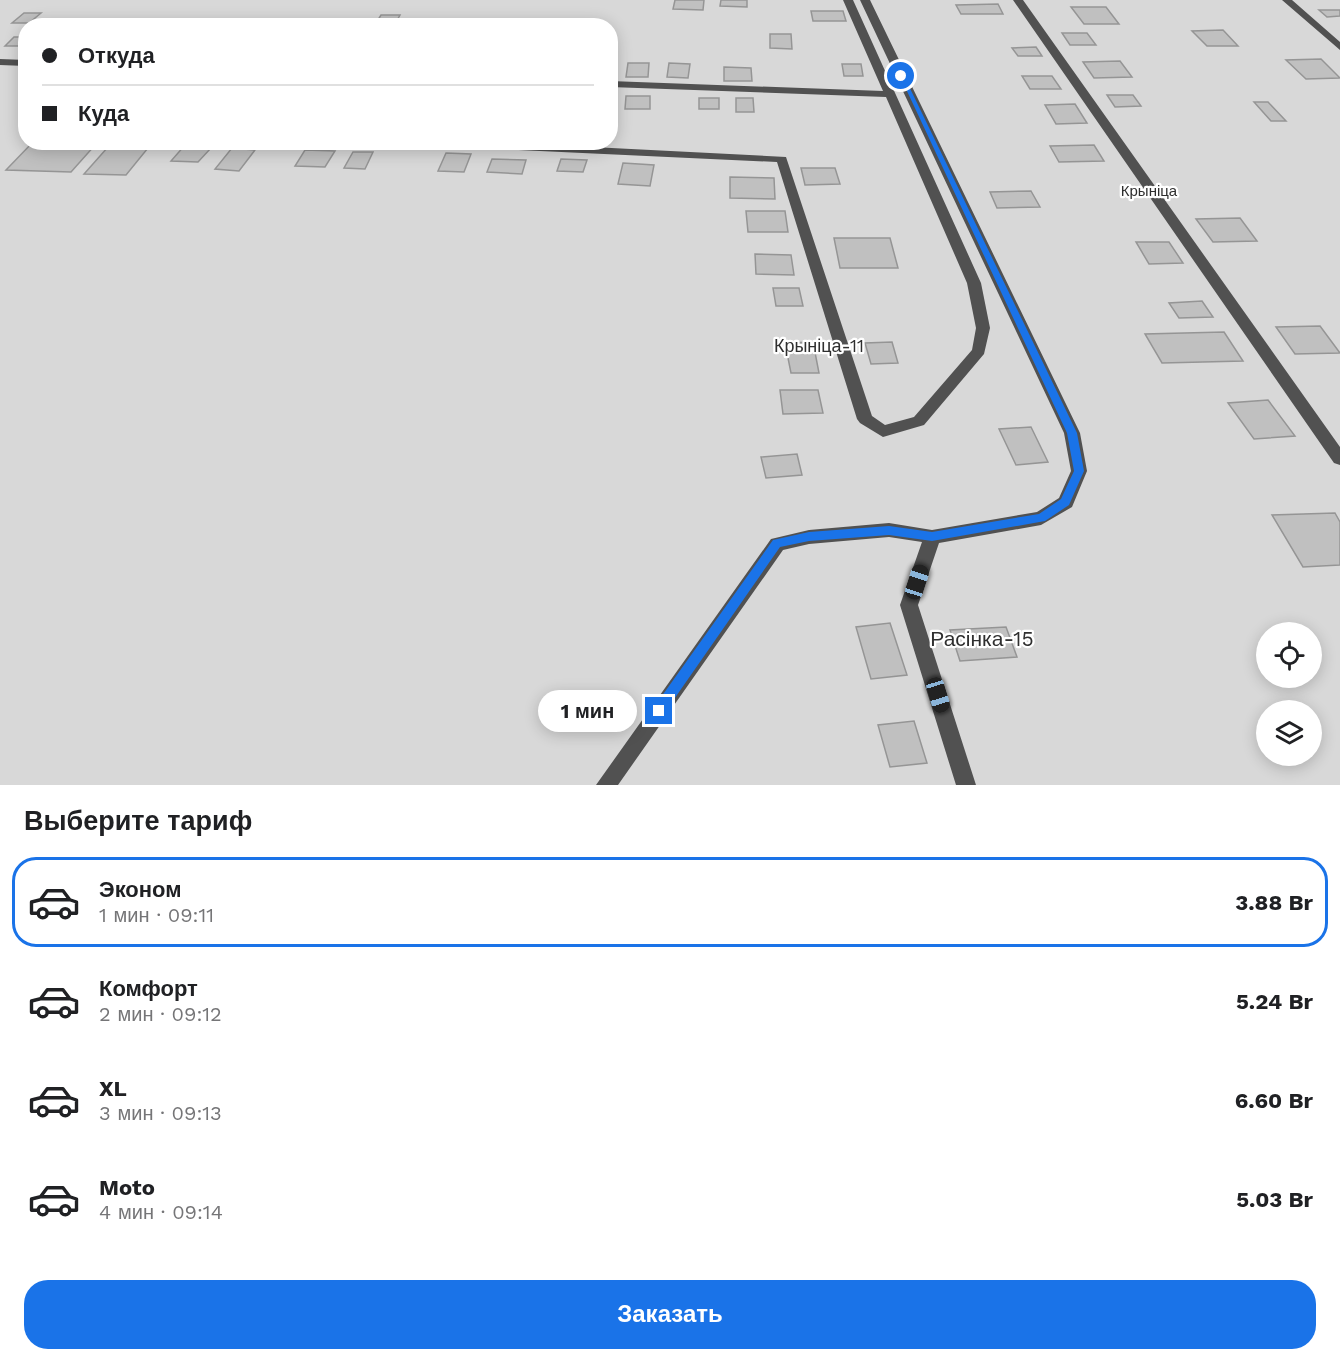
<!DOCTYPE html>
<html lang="ru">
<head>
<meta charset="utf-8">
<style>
  body { margin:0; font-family:"Work Sans",sans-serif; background:#f2f2f2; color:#202124; height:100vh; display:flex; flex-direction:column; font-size:22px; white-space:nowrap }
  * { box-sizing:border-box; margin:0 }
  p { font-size:20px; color:#757577 }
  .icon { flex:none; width:33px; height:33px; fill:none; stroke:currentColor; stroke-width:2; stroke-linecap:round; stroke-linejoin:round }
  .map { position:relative; height:785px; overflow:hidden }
  .drawer { display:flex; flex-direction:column; background:#fff; flex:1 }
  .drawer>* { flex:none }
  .top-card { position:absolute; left:18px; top:18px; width:600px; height:132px; border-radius:24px; box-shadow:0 3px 15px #0003; display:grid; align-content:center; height:132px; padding:0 24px; background:#fff }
  .buttons { position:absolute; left:1256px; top:622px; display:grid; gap:12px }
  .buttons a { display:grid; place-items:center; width:66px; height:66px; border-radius:50%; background:#fff; box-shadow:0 3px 15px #0003; font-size:30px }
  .end { position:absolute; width:27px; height:27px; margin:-14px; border:8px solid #1a73e8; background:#fff; box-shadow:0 0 0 3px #fff }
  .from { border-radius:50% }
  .bubble { position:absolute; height:42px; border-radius:21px; background:#fff; box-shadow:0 3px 15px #0003; font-size:20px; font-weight:700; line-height:42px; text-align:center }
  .car { position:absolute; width:18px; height:36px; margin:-18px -9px; border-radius:8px; box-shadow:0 0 4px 2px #0007; background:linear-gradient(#222 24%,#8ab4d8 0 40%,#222 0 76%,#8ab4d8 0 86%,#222 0) }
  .top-card b { display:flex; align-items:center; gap:21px; height:57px; font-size:22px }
  .top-card b+b { border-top:2px solid #e0e0e0 }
  .top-card i { width:15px; height:15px; background:#202124 }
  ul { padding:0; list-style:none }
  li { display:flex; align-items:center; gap:18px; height:90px; margin:0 12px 9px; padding:0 12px; border:3px solid transparent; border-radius:24px }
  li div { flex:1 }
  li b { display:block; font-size:22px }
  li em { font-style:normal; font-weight:700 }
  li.active { border-color:#1a73e8 }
  li>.icon { width:54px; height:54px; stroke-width:1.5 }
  h2 { padding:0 24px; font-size:27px; line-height:72px }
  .action { display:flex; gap:12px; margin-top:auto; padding:12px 24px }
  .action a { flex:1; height:69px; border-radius:24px; background:#1a73e8; color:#fff; font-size:24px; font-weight:700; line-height:69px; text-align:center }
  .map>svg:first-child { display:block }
</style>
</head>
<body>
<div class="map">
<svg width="1340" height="785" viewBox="0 0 1340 785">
  <rect width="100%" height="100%" fill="#fff"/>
  <path fill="#d8d8d8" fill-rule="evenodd" d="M0,0H1340V785H0ZM26,26H610V142H26ZM1266,633H1311V678H1266ZM1266,711H1311V756H1266Z"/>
  <path fill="#c0c0c0" stroke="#959595" stroke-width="1.5" d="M675,0H704L703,10L673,9Z
    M721,0H747V7L720,6Z
    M998,4L1003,14H961L956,5Z
    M1071,7H1106L1119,24H1084Z
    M1319,10H1340V16L1327,17Z
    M811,11H843L846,21H813Z
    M24,13H41L29,23H12Z
    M381,15H400L395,24L376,23Z
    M473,20H493L490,25H470Z
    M1223,30L1238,46H1207L1192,31Z
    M1062,33H1087L1096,45H1070Z
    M770,34H791L792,49L770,48Z
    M14,37H26V44L23,46H5Z
    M1036,47L1042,56H1018L1012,48Z
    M1321,59L1340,78L1306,79L1286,60Z
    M1120,61L1132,77L1094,78L1083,62Z
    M628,63H649L648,77H626Z
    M669,63L690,64L688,78L667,77Z
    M842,64H861L863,76H844Z
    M724,67L751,68L752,81H724Z
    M1022,76H1052L1061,89H1030Z
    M1107,95H1133L1141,106L1115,107Z
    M626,96H650V109H625Z
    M699,98H719V109H699Z
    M736,98H753L754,112H736Z
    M1254,102H1268L1286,121H1271Z
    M1075,104L1087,123L1056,124L1045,105Z
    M33,142H40L96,144L71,172L6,170Z
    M185,145L212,147L198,162L171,161Z
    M1094,145L1104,161L1059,162L1050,146Z
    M108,147L148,148L126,175L84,174Z
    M232,148L255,150L239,171L215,169Z
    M305,150L335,151L325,167L295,166Z
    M353,152H373L365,169L344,168Z
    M446,153L471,154L464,172L438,171Z
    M492,159L526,160L522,174L487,172Z
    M561,159L587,160L583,172L557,171Z
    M623,163L654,165L650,186L618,184Z
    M801,168H835L840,184L805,185Z
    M730,177L774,178L775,199L730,198Z
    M1031,191L1040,207L997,208L990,192Z
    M746,211H785L788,232H748Z
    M1240,218L1257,241L1213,242L1196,219Z
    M834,238H890L898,268H840Z
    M1136,242H1169L1183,263L1149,264Z
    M755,254L791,255L794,275L756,274Z
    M773,288H799L803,306H776Z
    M1202,301L1213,317L1179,318L1169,303Z
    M1320,326L1340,353L1295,354L1276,327Z
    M1224,332L1243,361L1162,363L1145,334Z
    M813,342L819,373H791L785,343Z
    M892,342L898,363L871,364L865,343Z
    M780,390H818L823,413L783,414Z
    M1268,400L1295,436L1254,439L1228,403Z
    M1031,427L1048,462L1016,465L999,429Z
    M797,454L802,475L766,478L761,457Z
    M1335,513L1340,522V565L1303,567L1272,515Z
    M890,623L907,675L871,679L856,627Z
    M1006,627L1017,657L960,661L950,630Z
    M914,721L927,763L890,767L878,725Z"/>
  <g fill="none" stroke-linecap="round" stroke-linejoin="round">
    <path fill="#515151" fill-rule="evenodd" d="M843,0H853L981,283L990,328L984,354L924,425L883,437L860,423L857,419L777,162L409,145L404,142H494L786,157L872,416L885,425L914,417L972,350L976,328L967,283L886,97L610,87V81L883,91Z
      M860,0H870L1080,433L1087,471L1072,507L1041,525L939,543L918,605L976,785H956L900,605L922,542L889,537L809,544L783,550L618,785H596L771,539L809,530L889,523L932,530L1037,512L1059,498L1071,471L1064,433Z
      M1013,0H1023L1340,447V465L1334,463Z
      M1282,0H1292L1340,42V50Z
      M0,59L26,60V66L0,65Z"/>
  </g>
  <path fill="#1a73e8" d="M899,74L904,76L1077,433L1084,471L1069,505L1045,521L932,541L889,535L809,541L780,547L663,715L659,717L654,715L652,711L654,707L773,540L809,532L889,526L932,532L1039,514L1061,499L1074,471L1067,433Z"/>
  <g text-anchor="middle" stroke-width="4.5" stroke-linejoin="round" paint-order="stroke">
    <g font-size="15" fill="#2f2f2f" stroke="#fff">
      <text x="1149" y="196">Крыніца</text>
    </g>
    <g font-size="18" fill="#2f2f2f" stroke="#fff">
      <text x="819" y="352">Крыніца-11</text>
    </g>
    <g font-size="21" fill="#2f2f2f" stroke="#fff">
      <text x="982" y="646">Расінка-15</text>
    </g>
  </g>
</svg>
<div class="buttons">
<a><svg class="icon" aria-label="locate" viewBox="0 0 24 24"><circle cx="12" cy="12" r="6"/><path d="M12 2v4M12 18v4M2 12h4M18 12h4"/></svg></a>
<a><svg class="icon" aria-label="layers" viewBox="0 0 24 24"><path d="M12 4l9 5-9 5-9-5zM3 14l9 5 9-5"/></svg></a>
</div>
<i class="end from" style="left:901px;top:76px"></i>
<i class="end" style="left:659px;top:711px"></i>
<div class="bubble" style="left:538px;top:690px;width:99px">1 мин</div>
<i class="car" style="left:917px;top:582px;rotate:18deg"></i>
<i class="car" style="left:938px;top:695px;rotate:163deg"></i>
<div class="top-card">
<b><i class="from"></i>Откуда</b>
<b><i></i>Куда</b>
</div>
</div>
<section class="drawer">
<h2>Выберите тариф</h2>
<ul>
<li class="active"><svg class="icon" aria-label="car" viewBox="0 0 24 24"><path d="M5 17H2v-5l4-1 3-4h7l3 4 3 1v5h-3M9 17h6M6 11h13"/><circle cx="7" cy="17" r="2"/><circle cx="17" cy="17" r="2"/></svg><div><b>Эконом</b><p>1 мин · 09:11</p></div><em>3.88 Br</em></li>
<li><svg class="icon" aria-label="car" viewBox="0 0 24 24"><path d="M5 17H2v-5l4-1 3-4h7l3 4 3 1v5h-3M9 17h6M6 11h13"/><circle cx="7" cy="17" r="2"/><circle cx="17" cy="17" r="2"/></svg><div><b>Комфорт</b><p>2 мин · 09:12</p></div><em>5.24 Br</em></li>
<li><svg class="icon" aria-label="car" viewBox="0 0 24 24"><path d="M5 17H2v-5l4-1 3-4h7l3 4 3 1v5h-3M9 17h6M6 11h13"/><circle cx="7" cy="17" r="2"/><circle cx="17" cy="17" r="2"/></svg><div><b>XL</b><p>3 мин · 09:13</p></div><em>6.60 Br</em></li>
<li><svg class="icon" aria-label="car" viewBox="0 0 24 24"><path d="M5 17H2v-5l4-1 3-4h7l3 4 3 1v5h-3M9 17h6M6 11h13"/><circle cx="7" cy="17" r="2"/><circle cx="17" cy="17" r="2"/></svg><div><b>Moto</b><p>4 мин · 09:14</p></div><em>5.03 Br</em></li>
</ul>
<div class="action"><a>Заказать</a></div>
</section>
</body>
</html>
